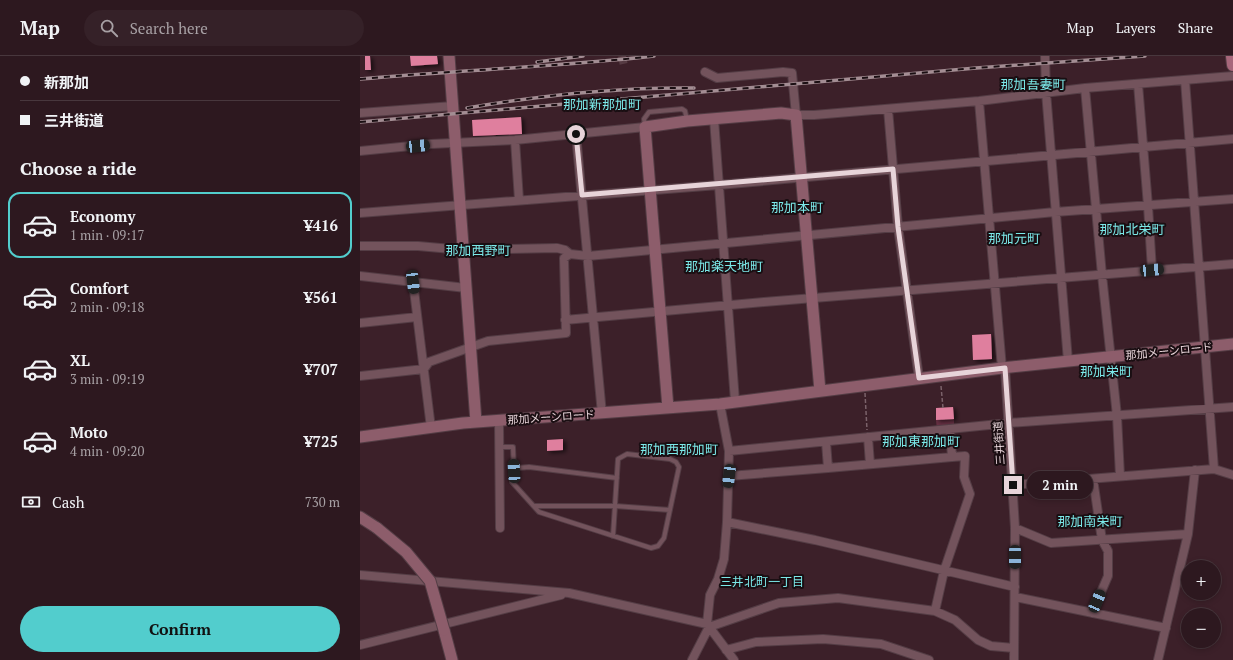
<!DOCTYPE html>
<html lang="en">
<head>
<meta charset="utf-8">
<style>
  body { margin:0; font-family:"PT Serif","Noto Sans JP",serif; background:#352128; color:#f1f3f6; height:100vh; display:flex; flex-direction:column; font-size:15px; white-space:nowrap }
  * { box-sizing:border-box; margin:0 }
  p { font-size:13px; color:#a7a0a4 }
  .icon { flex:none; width:22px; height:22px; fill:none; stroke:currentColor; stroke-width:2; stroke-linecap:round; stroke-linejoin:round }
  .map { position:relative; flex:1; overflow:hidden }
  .details { display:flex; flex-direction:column; background:#2d181f; width:360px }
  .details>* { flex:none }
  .hud { display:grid; align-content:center; height:88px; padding:0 20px; background:#2d181f }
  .tools { position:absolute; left:821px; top:504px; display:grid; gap:8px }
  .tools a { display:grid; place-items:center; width:40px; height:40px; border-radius:50%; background:#2d181f; box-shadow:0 2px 6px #0003,0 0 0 1px #48373d; font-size:20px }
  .end { position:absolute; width:18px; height:18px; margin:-9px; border:5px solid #e7d4d9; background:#111; box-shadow:0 0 0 2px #111 }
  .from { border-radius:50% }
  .bubble { position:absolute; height:28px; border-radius:14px; background:#2d181f; box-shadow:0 2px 6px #0003,0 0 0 1px #48373d; font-size:13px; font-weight:700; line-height:28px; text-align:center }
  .car { position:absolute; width:12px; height:24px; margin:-12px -6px; border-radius:5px; box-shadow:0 0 3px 1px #0007; background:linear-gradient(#222 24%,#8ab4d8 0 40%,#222 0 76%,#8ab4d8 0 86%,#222 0) }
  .hud b { display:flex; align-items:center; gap:14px; height:38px; font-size:15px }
  .hud b+b { border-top:1px solid #48373d }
  .hud i { width:10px; height:10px; background:#f1f3f6 }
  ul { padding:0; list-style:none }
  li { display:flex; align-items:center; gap:12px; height:66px; margin:0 8px 6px; padding:0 12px; border:2px solid transparent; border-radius:12px }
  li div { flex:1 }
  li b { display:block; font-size:15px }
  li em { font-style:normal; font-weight:700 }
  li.current { border-color:#52cdcd }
  li>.icon { width:36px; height:36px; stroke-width:1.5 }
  h2 { padding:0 20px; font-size:18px; line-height:48px }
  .pay { display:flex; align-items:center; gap:10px; height:44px; padding:0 20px; font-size:15px }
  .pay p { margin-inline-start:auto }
  .primary-button { display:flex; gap:8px; margin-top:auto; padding:8px 20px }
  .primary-button a { flex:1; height:46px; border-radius:24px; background:#52cdcd; color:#111; font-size:16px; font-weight:700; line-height:46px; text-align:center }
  header { display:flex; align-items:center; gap:24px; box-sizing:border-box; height:56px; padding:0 20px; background:#2d181f; border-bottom:1px solid #48373d }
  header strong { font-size:19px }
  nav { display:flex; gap:22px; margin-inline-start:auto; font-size:14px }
  .search { width:280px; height:36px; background:#352128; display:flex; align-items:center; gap:10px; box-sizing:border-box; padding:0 14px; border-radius:22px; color:#a7a0a4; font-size:15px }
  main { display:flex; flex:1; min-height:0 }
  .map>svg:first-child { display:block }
</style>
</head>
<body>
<header>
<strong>Map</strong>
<div class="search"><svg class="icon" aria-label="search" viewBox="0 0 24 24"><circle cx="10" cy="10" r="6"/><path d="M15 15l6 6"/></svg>Search here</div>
<nav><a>Map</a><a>Layers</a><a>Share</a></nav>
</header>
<main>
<section class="details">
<div class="hud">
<b><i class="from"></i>新那加</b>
<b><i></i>三井街道</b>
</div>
<h2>Choose a ride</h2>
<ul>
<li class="current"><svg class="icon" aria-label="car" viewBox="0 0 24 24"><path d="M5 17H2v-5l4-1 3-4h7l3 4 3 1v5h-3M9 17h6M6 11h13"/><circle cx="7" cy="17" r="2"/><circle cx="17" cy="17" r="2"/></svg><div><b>Economy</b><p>1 min · 09:17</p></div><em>¥416</em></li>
<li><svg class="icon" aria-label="car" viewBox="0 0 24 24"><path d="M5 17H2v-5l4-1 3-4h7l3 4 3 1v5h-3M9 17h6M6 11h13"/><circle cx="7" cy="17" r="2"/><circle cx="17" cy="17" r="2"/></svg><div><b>Comfort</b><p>2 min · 09:18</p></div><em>¥561</em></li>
<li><svg class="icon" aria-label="car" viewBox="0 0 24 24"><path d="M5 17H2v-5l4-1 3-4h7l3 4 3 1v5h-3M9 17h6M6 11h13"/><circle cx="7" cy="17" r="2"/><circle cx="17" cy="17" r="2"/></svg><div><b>XL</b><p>3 min · 09:19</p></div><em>¥707</em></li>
<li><svg class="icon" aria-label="car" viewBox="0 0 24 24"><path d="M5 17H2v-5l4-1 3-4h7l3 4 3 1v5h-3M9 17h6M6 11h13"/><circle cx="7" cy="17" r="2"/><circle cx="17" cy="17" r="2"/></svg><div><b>Moto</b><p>4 min · 09:20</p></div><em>¥725</em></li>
</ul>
<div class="pay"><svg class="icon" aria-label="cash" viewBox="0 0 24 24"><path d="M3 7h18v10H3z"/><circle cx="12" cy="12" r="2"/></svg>Cash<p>730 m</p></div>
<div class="primary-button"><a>Confirm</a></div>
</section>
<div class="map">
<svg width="873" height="604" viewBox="0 0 873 604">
  <defs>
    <filter id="shadow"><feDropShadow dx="3" dy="2" stdDeviation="2" flood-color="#0009"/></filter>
  </defs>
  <rect width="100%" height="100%" fill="#3c2029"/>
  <path fill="#673043" d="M580,352H583L585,364L594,363V373L577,375L576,364H582Z"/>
  <path fill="#df7f9e" filter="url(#shadow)" d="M5,0H10L11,14H5Z
    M50,0H77L78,8L51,10Z
    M161,61L162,78L113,80L112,64Z
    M631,278L632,303L613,304L612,279Z
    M593,351L594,363L576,364V352Z
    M203,383V394L187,395V384Z"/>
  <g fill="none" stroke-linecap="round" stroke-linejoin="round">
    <path stroke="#563b43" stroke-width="8" stroke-dasharray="8 4" stroke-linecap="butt" d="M262,0L264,10"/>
    <defs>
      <path id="lane" d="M285,69L284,63L289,56L322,53L325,55L327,64
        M140,391H153L154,415
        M174,450H255L310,454
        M253,480L258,403L267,398L310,403L316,406L319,411L304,482L298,490L291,492L179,456L152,426V420L158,412L169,411L257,422"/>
      <path id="street" d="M685,0L686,36L708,305
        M345,16L357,22L423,16L432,17L436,59H454L619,45L725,32L873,20
        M825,24L854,413
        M778,28L788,150L792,214
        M725,32L742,219L757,360L760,420
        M619,45L642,312
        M528,53L538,171L559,322
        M0,57L93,50
        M354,63L375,345
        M216,78L242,358
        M155,84L159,144
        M0,95L71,88L155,84L285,71
        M0,157L358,129L873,83
        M0,190H58L103,194L197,192L205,194L210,198L228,200L695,156L873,143
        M0,220L106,232
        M53,226L71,372
        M205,264L404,246L873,208
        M0,267L57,261
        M645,312L655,472L654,604
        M0,320L64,313L69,306L128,285L206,277L204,202L210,198
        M139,364L140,472
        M508,381L510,408
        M466,386L468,412L592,401
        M369,395L649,367L873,351
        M369,420L468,412
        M653,429L854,413L873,419
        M367,466L455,484L655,531
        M655,472L691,487L828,478
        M0,519L209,537L347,568L374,604
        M655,541L806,572
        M575,555L584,515L610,438L604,421L605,400L592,401L590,373
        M732,557L748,520V495L742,484L733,423
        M347,568L350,539L358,523L364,503L367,466L369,395L360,348
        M0,589L201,539
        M366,594L396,586L463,583L521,588L569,604
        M332,604L349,571L419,547L478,542L575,555L595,564L618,584L631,590L654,592
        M798,604L828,478L835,414"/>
      <path id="secondary" d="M89,0L116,366
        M308,352L285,71L327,65L421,57L436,59L460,335
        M0,381L103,367L360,348L642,312L873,288
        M0,461L17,472
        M84,574L92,604"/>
      <path id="primary" d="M872,0L873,9"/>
    </defs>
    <use href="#lane" stroke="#543d45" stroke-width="6"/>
    <use href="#street" stroke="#543d45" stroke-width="10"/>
    <use href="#secondary" stroke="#543d45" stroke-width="13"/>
    <use href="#primary" stroke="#543d45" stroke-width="14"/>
    <path stroke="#7b626a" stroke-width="1.5" stroke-dasharray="4 2" stroke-linecap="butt" d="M581,330L583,352
      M505,337L507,374"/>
    <use href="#lane" stroke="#73535c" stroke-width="4"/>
    <use href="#street" stroke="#73535c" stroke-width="8"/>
    <use href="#secondary" stroke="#8d5d6b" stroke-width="11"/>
    <use href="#primary" stroke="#a7677b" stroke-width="12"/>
    <defs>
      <path id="rail" d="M177,6L223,0
        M0,23C98,14 196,11 294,0
        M107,52C183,39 258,31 334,32
        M0,66L616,12L785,0"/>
    </defs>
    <use href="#rail" stroke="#a38d93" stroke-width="3.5"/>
    <use href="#rail" stroke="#1a0e12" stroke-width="2" stroke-dasharray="6" stroke-linecap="butt"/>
    <defs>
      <path id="secondary-bridge" d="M17,472L46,496L70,525L84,574"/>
    </defs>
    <use href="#secondary-bridge" stroke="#543d45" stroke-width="13" stroke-linecap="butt"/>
    <use href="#secondary-bridge" stroke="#8d5d6b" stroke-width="11"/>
  </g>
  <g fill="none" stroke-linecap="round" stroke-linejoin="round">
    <path stroke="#e7d4d9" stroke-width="5" d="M216,78L222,139L533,113L538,171L559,322L645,312L653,429"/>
  </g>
  <g text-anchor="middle" stroke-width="4" stroke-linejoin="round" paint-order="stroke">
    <g font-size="11" fill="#e7d4d9" stroke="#1a0e12">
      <text transform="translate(809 295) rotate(-6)" y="4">那加メーンロード</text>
      <text transform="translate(191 361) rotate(-4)" y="4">那加メーンロード</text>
      <text transform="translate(639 387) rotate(-94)" y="4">三井街道</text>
    </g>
    <g font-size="12" fill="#7be8e8" stroke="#1a0e12">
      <text x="402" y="530">三井北町一丁目</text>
    </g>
    <g font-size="13" fill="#7be8e8" stroke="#1a0e12">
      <text x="673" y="33">那加吾妻町</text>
      <text x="242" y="53">那加新那加町</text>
      <text x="437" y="156">那加本町</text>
      <text x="772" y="178">那加北栄町</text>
      <text x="654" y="187">那加元町</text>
      <text x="118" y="199">那加西野町</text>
      <text x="364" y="215">那加楽天地町</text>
      <text x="746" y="320">那加栄町</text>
      <text x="561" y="390">那加東那加町</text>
      <text x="319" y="398">那加西那加町</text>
      <text x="730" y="470">那加南栄町</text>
    </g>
  </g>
</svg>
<div class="tools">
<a>+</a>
<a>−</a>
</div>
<i class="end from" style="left:216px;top:78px"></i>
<i class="end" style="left:653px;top:429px"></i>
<div class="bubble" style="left:667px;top:415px;width:66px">2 min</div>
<i class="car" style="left:58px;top:90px;rotate:84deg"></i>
<i class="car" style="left:792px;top:214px;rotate:85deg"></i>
<i class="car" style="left:53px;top:226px;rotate:173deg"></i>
<i class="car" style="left:154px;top:415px;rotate:357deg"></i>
<i class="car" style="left:369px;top:420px;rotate:187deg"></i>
<i class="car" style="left:655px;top:501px;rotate:180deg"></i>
<i class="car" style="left:737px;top:545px;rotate:23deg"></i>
</div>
</main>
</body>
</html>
